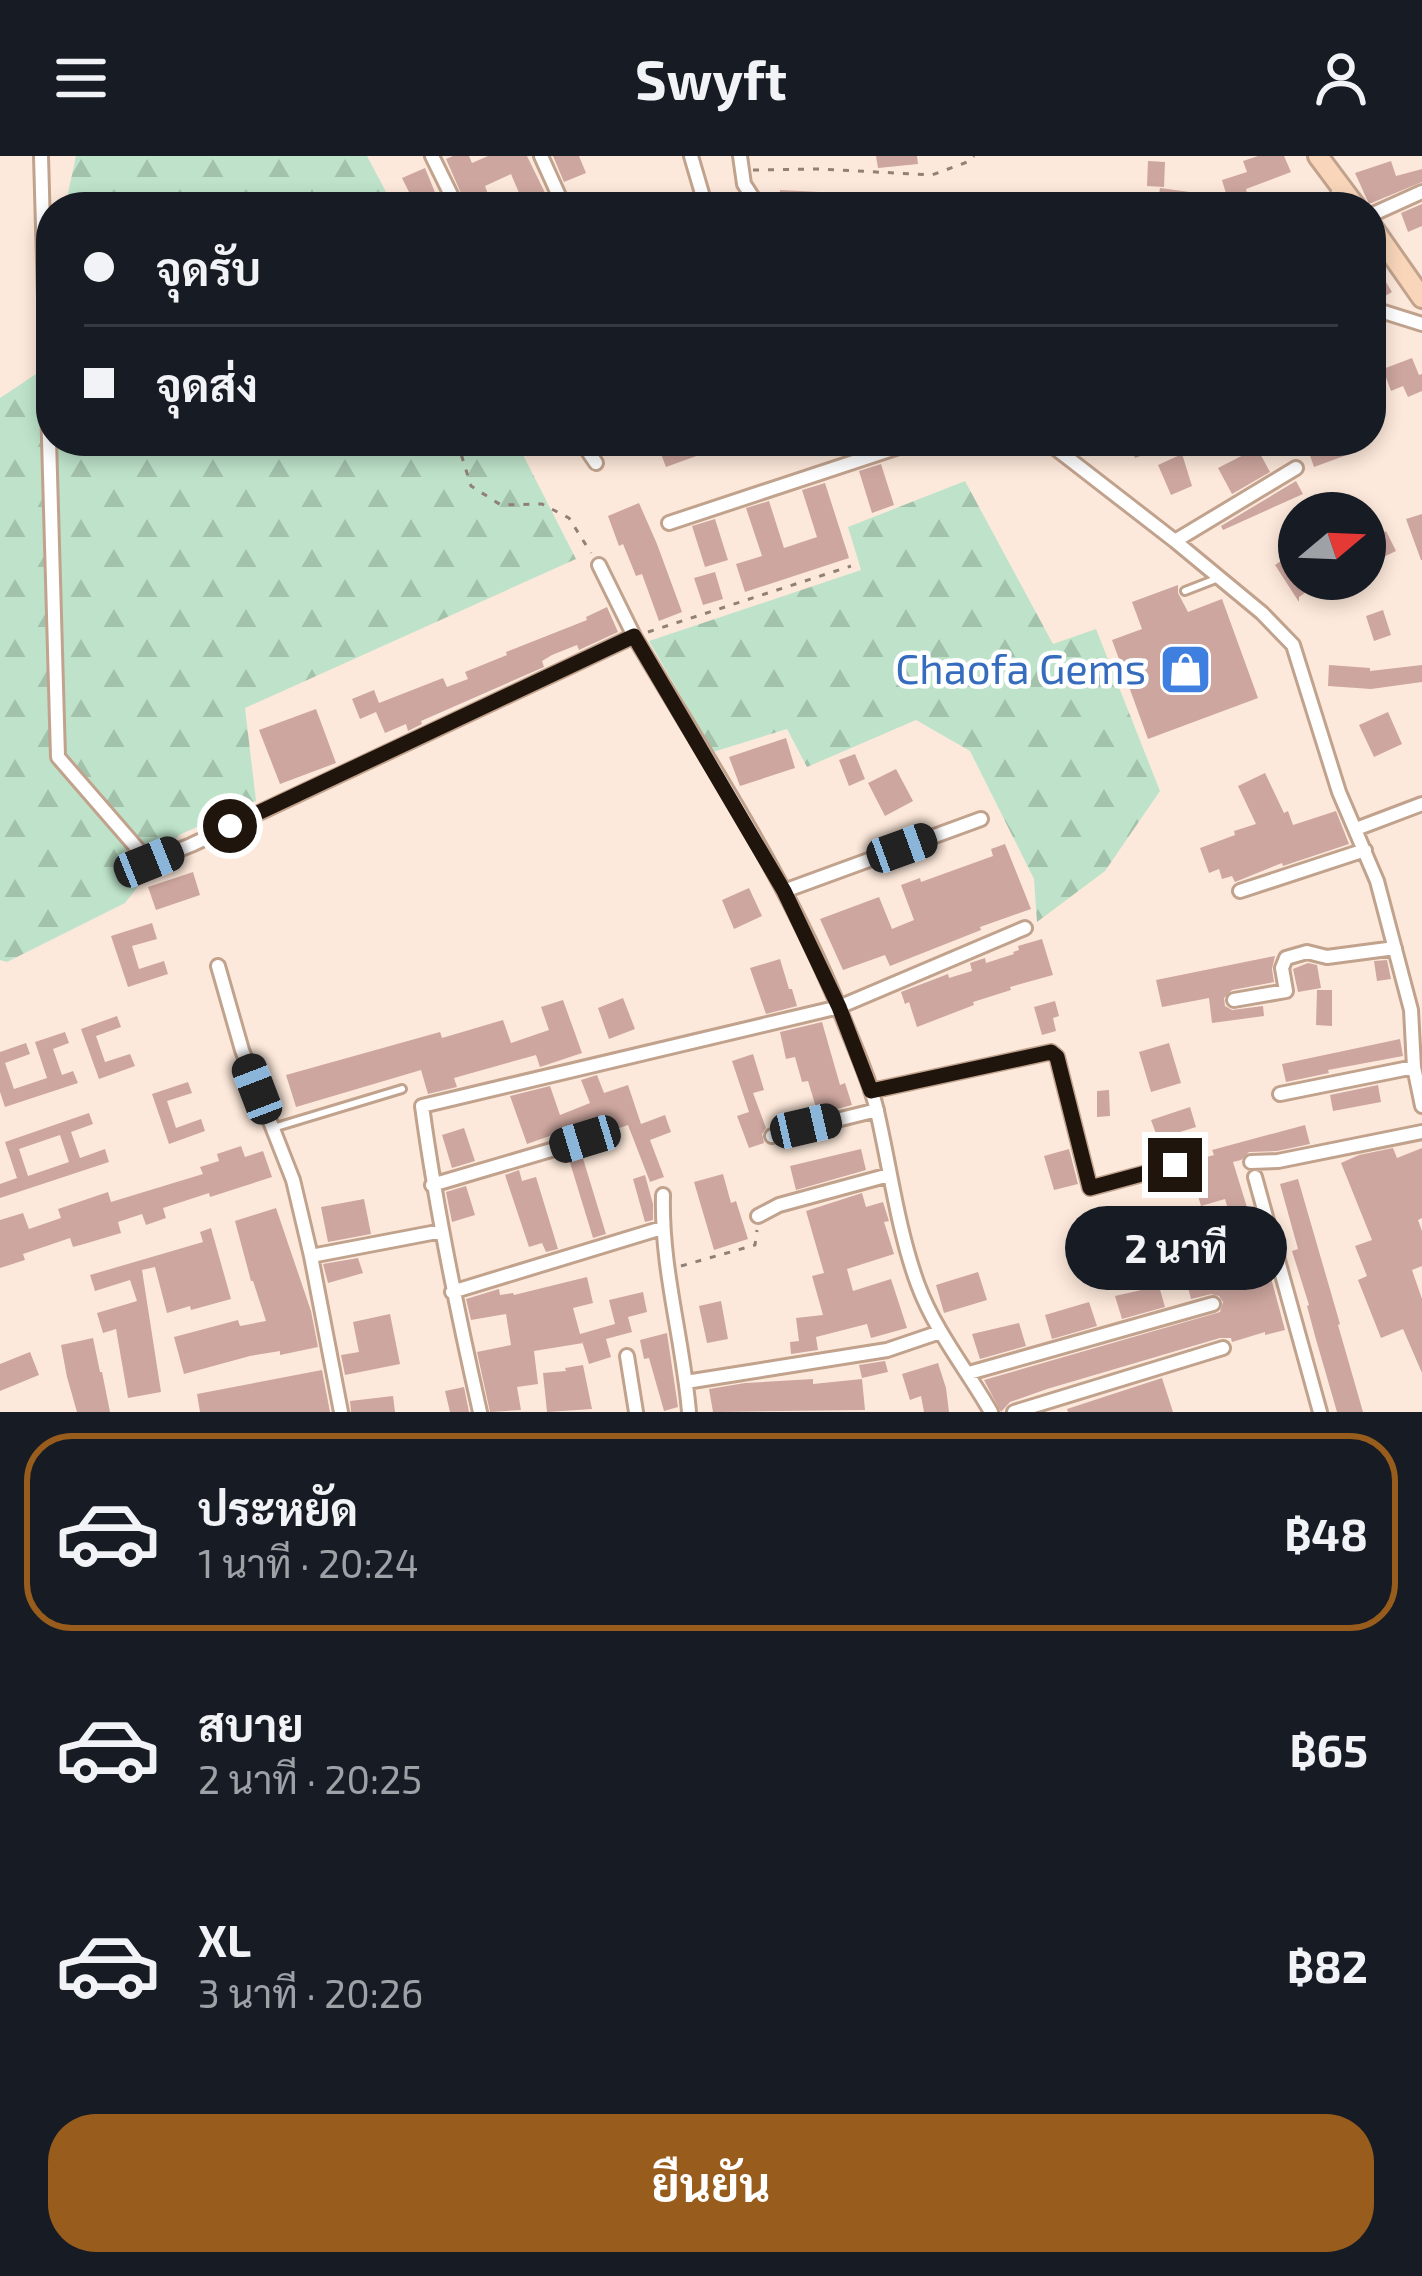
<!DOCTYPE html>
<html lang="th">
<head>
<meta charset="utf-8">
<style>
  body { margin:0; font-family:"Exo 2",Sarabun,sans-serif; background:#242831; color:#f1f3f6; height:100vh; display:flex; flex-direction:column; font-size:45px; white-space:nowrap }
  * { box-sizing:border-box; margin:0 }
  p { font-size:39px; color:#9ea1a6 }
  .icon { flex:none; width:66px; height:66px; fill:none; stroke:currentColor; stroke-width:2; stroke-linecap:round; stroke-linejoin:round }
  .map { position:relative; height:1256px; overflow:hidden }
  .panel { display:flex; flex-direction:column; background:#171b24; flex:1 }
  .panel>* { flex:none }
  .guide { position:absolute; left:36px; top:36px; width:1350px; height:264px; border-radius:48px; box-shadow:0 6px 18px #0003; display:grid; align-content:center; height:264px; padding:0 48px; background:#171b24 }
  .needle { width:78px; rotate:71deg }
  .tools { position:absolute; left:1278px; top:336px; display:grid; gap:24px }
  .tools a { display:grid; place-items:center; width:108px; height:108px; border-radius:50%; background:#171b24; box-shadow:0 6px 18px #0003; font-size:60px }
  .end { position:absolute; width:54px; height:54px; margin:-27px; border:15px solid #20150d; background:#fff; box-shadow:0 0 0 6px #fff }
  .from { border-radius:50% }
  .bubble { position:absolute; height:84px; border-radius:42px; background:#171b24; box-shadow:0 6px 18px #0003; font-size:39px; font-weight:700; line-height:84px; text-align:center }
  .car { position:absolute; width:36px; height:72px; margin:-36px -18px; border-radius:15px; box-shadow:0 0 9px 3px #0007; background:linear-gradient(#222 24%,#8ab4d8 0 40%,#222 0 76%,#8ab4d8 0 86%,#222 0) }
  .guide b { display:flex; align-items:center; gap:42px; height:114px; font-size:45px }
  .guide b+b { border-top:3px solid #363941 }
  .guide i { width:30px; height:30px; background:#f1f3f6 }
  ul { padding:21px 0 0; list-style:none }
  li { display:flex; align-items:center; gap:36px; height:198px; margin:0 24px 18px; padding:0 24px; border:6px solid transparent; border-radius:48px }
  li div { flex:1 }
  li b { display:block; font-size:45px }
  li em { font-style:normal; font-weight:700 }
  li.on { border-color:#985c1d }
  li>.icon { width:108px; height:108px; stroke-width:1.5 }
  .primary-button { display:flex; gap:24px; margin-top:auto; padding:24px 48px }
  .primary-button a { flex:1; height:138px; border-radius:48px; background:#985c1d; color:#fff; font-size:48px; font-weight:700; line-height:138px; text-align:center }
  header { display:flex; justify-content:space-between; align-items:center; height:156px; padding:0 48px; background:#171b24; font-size:54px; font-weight:700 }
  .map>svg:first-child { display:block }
</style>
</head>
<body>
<header><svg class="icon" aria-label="menu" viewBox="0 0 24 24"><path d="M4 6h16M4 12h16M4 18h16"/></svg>Swyft<svg class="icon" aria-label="person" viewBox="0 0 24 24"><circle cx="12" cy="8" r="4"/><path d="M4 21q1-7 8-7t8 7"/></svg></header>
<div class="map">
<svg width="1422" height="1256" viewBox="0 0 1422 1256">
  <defs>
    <pattern id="forest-firs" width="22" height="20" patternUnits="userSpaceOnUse" patternTransform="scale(3)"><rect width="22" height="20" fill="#bee3ca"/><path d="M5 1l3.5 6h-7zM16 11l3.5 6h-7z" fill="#a3c2ac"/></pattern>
  </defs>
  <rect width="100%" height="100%" fill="#fde9db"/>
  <path fill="url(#forest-firs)" d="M76,0H367L394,51H65Z
    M51,208V285H516L576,403L245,552L256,645L179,679L125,747L7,806L0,804V242Z
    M965,325L1053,488L1096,473L1160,635L1105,715L1037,766L1034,723L970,595L916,564L807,611L787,573L713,596L649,485L861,414L848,371Z"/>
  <path fill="#cda69f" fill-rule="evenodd" d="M453,0H469L472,7L488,0H527L552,51H525L511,18L485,30L493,51H467L446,3Z
    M553,0H579L586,17L564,26Z
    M876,0H917L918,8L878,12Z
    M1258,0H1284L1291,16L1246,33L1248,41L1241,43L1245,44L1244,51H1157L1160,32L1227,41L1222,24L1247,16L1243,5Z
    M1148,5L1165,6L1164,31L1147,30Z
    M1391,5L1396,20L1422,13V26L1369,48L1355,17Z
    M425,12L441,51H402L398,40L409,36L402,22Z
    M780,34L878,39L877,51H779Z
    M1422,48V70L1408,76L1401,57Z
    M1371,101L1392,136L1380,143L1371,141Z
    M1412,202L1419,219L1422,218V235L1408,241L1403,230L1391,235L1383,213Z
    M656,285H694L699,299L666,311Z
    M1128,285H1154L1157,294L1135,302Z
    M1324,285H1347L1352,297L1314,311L1307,291Z
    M1257,292L1270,316L1232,338L1218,312Z
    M1182,298L1192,330L1171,339L1158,309Z
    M881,308L894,349L872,357L859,315Z
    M1296,325L1303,338L1223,374L1221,370Z
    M825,327L849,402L745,436L736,408L762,400L746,352L769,345L784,392L817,381L802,334Z
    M639,347L657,388L682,456L659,465L642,418L636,420L623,388L619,390L608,360Z
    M1422,358V404H1421L1406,363Z
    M715,363L728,404L705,411L692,370Z
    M1386,375L1396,395L1371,407L1378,419L1365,427V385Z
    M1287,401L1293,411L1299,406V423H1310L1315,430L1299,441V446L1275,409Z
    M715,416L723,443L703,449L694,422Z
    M1178,429V437L1188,456L1222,443L1258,542L1148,583L1112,484L1142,473L1132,446Z
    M607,451L618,476L579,494L577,489L552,499L542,505L544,511L421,565L422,568L408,575L406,568L385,577L376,556L360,563L352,543L374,534L379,547L443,522L447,531L468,523L465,516L507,499L506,496L587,464L586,461Z
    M1383,454L1391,479L1374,485L1366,460Z
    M1329,509L1370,512V515L1422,509V526L1371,533L1328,530Z
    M316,553L336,607L280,628L259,574Z
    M1388,556L1402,588L1374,601L1359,569Z
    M786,582L795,612L740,630L729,601Z
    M855,598L865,623L849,630L839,604Z
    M896,613L913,645L885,660L868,627Z
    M1265,617L1284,657L1288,655L1293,669L1336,655L1349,688L1283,710L1282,707L1235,726L1232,720L1222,723L1219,713L1209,717L1200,692L1235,679L1234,675L1256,668L1238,630Z
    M1005,688L1031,753L980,771L981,774L890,810L885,799L843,814L820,763L879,741L892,773L914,764L901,729L920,722L921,726L993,700L991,693Z
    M193,716L200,739L156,754L148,731Z
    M749,732L762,760L734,773L722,744Z
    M152,767L157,783L132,790L139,813L164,805L168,818L128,831L111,780Z
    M1042,783L1053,819L1010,831L1011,834L973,846L974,849L917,871L909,846L905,848L901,836L948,818L949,822L972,815L970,807L985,802L986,807L1014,798L1013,796L1019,794L1018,790Z
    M1275,800L1272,813L1274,826L1232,834L1224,842L1225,850L1232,854L1263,850L1264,860L1212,867L1209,842L1162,851L1156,824Z
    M780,803L789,833H792L797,850L766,858L750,812Z
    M1387,804L1391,823L1377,825L1374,805Z
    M1308,807L1317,809L1321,832L1298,836L1293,813Z
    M1317,834H1332V870L1316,869Z
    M623,842L635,873L609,883L598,852Z
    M563,844L582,897L540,911L536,899L454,922L457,931L428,938L421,914L296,951L286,919L440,876L442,882L503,864L511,887L549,874L541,851Z
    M1055,845L1059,860L1053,862L1056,875L1042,879L1034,851Z
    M117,860L121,871L96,880L105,906L130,898L135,910L99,923L81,873Z
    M822,866L840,929L845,927L852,949L818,958L808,925L802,926L795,901L786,903L780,876Z
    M65,876L69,887L53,893L62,919L73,915L78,927L5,951L0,936V896L26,887L30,898L5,907L14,933L47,922L35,886Z
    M1400,883L1403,900L1328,914L1329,917L1286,926L1282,908Z
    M1169,887L1181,927L1151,936L1139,896Z
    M753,898L764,934L753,937L766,972L762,978L764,987L749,992L737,960L749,956L732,905Z
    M597,919L604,937L628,929L641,968L665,959L671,976L650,984L664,1021L650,1026L628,969L602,978L599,971L580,975L578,970L527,988L510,940L550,930L560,959L590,947L581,924Z
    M188,926L192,937L167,945L176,972L201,963L205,975L169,988L152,938Z
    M1378,929L1381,946L1333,955L1330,939Z
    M1109,934L1110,960L1097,961V935Z
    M1190,951L1196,971L1158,983L1151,964Z
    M89,957L93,968L71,976L80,1002L105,993L109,1006L0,1042V1028L17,1022L5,986ZM60,979L69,1006L28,1020L19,993Z
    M1305,969L1310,988L1277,995L1249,996L1241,1004L1233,1006L1263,1103H1266L1285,1174L1265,1179V1176L1232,1186L1231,1182H1220L1047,1233L1010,1246L1001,1256L984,1224L1220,1156L1223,1146L1219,1140L1211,1138L1191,1143L1185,1119L1172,1123L1166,1104L1154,1108L1148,1088L1157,1084L1152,1069L1171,1062L1182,1094L1188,1092L1196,1118L1243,1104L1225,1043L1201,1050L1188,1006L1214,999L1212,994Z
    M464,972L475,1005L452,1012L442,979Z
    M241,990L245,1001L263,995L272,1021L210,1041L209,1037L163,1052L166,1062L146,1069L142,1058L118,1066L121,1077L84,1088L73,1091L70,1082L23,1098L25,1104L0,1112V1064L23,1057L29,1073L61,1062L58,1053L108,1036L111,1046L203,1018L200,1011L219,1005L217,998Z
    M1393,992L1397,1002L1422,992V1062L1418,1064L1422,1075V1110L1412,1114L1422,1143V1217L1403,1173L1381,1182L1358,1124L1367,1120L1355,1090L1372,1084L1341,1007L1359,999Z
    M861,993L866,1014L796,1034L790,1010Z
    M1069,993L1078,1028L1054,1034L1044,1000Z
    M581,996L606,1078L593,1082L568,1000Z
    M519,1014L522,1025L536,1021L558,1093L546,1096L542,1087L529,1091L505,1019Z
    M723,1018L731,1047L736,1045L748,1083L714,1094L694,1026Z
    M645,1019L653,1048V1064L645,1066L633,1023Z
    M1298,1023L1340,1168L1338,1169L1363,1256H1337L1315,1180L1307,1150L1309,1149L1292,1095L1298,1093L1280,1028Z
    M466,1030L475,1059L452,1066L446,1036Z
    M862,1037L866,1051L883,1046L889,1065L884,1066L894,1098L847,1113L853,1135L891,1123L907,1172L871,1182L867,1168L816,1181L818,1194L791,1198L790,1186L799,1185L796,1162L823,1159L812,1120L824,1117L806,1055Z
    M364,1043L371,1078L328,1086L321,1051Z
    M276,1052L311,1155L318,1191L280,1199V1195L250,1200L184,1218L174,1181L238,1164L240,1170L266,1165L253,1125H251L235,1065Z
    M211,1072L231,1143L191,1154L190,1150L167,1157L155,1111L142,1114L161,1236L128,1242L116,1173L103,1177L97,1157L137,1145L130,1124L95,1135L90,1119L203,1086L200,1076Z
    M1122,1079L1132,1112L1107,1120L1097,1088Z
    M358,1102L363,1117L328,1127L323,1108Z
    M978,1116L987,1144L944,1157L936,1129Z
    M587,1121L593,1147L573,1152L580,1178L615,1168L609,1144L643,1136L647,1156L628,1161L632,1176L606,1183L611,1201L589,1208L582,1185L583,1187L534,1195L538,1228L517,1231L521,1254L490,1256L477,1196L511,1189L506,1158L471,1164L466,1143L499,1133L500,1139L513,1137L514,1139Z
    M1159,1130L1165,1151L1122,1163L1115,1140Z
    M721,1145L728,1183L707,1187L699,1150Z
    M1089,1146L1097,1170L1052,1183L1045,1159Z
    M390,1158L400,1208L345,1219L341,1199L359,1196L353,1166Z
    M1019,1167L1026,1190L980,1203L972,1178Z
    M667,1177L678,1251L664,1255L649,1202L644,1203L640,1184Z
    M93,1182L100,1216H102L110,1256H77L67,1221L61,1189Z
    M30,1196L39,1219L0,1235V1208Z
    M885,1205L888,1216L862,1222L859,1209Z
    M938,1207L946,1232L949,1256H924L921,1240L910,1244L902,1218Z
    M583,1209L592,1253L547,1256L543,1217L566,1215L565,1212Z
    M322,1214L330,1256H200L197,1238Z
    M1162,1222L1173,1256H1068L1067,1253Z
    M813,1223V1228L862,1223L865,1254L713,1256L709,1233L745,1227Z
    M464,1231L469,1256H450L445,1235Z
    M393,1240L395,1256H351L350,1245Z"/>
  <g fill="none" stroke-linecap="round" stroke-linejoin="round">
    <defs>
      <path id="lane" d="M1185,435L1216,423
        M273,972L402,933"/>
      <path id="street" d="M41,0L58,601L149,706L191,689L634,480C707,603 788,724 841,857C853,888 868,919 876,951C890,1010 897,1072 918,1129C935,1175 967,1214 991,1256
        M432,0L457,51
        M541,0L564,51
        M691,0L706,51
        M740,0L744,28L759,51
        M1333,51L1340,32
        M1371,59L1422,36
        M1371,152L1422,168
        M581,285L596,307
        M711,285L714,291
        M1046,285L1175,385L1262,457L1293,489L1339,636L1377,725L1411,854L1414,911L1422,950
        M669,367L917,285
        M1175,385L1296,312
        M599,409L634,480
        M1356,673L1422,648
        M784,735L981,663
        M1240,735L1365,694
        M218,810L242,894L293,1024L311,1100L341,1256
        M1234,844L1286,835L1282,812L1286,802L1307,796L1327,801L1395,792
        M871,935L1051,896L1057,901L1090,1032L1176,1009
        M1280,938L1414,911
        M772,980L877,954
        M1251,1006L1278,1005L1422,976
        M1255,1021L1320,1256
        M432,1029L585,984
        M663,1039C661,1113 683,1183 689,1256
        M758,1060L779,1049L889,1019
        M311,1100L442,1075
        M452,1136L662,1072
        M627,1200L636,1256
        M969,1217L1213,1148
        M686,1226L887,1194L940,1176
        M480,1256C457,1155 436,1053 422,950L839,851L1025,772
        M1014,1256L1223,1192"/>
      <path id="secondary" d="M1318,0L1356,51
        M1371,69L1422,142"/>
    </defs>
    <use href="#lane" stroke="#c1a28d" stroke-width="12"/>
    <use href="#street" stroke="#c1a28d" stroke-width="18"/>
    <use href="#secondary" stroke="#c1a28d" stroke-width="24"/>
    <path stroke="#908075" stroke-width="3" stroke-dasharray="6 9" stroke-linecap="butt" d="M753,14L821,13L932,19L970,5L974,0
      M457,285L471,330L501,349L542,348L569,362L591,397
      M648,476L851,410
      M681,1110L755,1089L757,1074"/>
    <use href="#lane" stroke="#fff" stroke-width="6"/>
    <use href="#street" stroke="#fff" stroke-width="12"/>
    <use href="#secondary" stroke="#f9d6ba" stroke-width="18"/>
  </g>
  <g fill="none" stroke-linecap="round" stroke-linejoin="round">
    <path stroke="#20150d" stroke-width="15" d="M230,670L634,480L784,735L839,851L871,935L1051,896L1057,901L1090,1032L1175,1009"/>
  </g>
  <defs>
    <symbol id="shop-square" viewBox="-11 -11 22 22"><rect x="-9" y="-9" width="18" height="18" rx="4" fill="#3f7fe0" stroke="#fff"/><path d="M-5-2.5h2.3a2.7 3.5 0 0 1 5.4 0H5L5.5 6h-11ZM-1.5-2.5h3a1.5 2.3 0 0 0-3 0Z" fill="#fff"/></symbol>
  </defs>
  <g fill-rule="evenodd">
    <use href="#shop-square" x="1156" y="484" width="59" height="59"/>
  </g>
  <g text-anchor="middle" stroke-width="9" stroke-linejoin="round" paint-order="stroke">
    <g font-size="42" fill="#366cbe" stroke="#fff" text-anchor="end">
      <text x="1146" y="528">Chaofa Gems</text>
    </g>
  </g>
</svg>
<div class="tools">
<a><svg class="needle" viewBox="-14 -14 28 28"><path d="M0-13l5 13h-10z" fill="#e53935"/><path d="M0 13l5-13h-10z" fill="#9ea1a6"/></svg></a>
</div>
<i class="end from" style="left:230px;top:670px"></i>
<i class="end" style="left:1175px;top:1009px"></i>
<div class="bubble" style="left:1065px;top:1050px;width:222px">2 นาที</div>
<i class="car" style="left:902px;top:692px;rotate:70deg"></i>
<i class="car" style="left:149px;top:706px;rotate:68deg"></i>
<i class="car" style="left:257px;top:933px;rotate:339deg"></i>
<i class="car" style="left:806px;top:970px;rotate:77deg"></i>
<i class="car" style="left:585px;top:983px;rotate:253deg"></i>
<div class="guide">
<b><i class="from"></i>จุดรับ</b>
<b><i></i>จุดส่ง</b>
</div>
</div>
<section class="panel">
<ul>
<li class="on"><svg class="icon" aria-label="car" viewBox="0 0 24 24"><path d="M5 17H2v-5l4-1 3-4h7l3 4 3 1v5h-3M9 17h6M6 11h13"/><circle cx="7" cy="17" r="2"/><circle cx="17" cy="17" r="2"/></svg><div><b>ประหยัด</b><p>1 นาที · 20:24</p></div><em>฿48</em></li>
<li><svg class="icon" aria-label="car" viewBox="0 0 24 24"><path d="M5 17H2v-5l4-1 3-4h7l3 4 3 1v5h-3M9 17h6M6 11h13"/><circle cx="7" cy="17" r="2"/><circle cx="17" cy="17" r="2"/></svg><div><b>สบาย</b><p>2 นาที · 20:25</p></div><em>฿65</em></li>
<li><svg class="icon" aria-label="car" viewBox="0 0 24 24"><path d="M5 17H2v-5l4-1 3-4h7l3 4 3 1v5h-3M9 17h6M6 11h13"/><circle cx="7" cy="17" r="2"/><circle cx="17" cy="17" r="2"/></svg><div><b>XL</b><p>3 นาที · 20:26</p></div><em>฿82</em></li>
</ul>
<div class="primary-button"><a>ยืนยัน</a></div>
</section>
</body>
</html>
